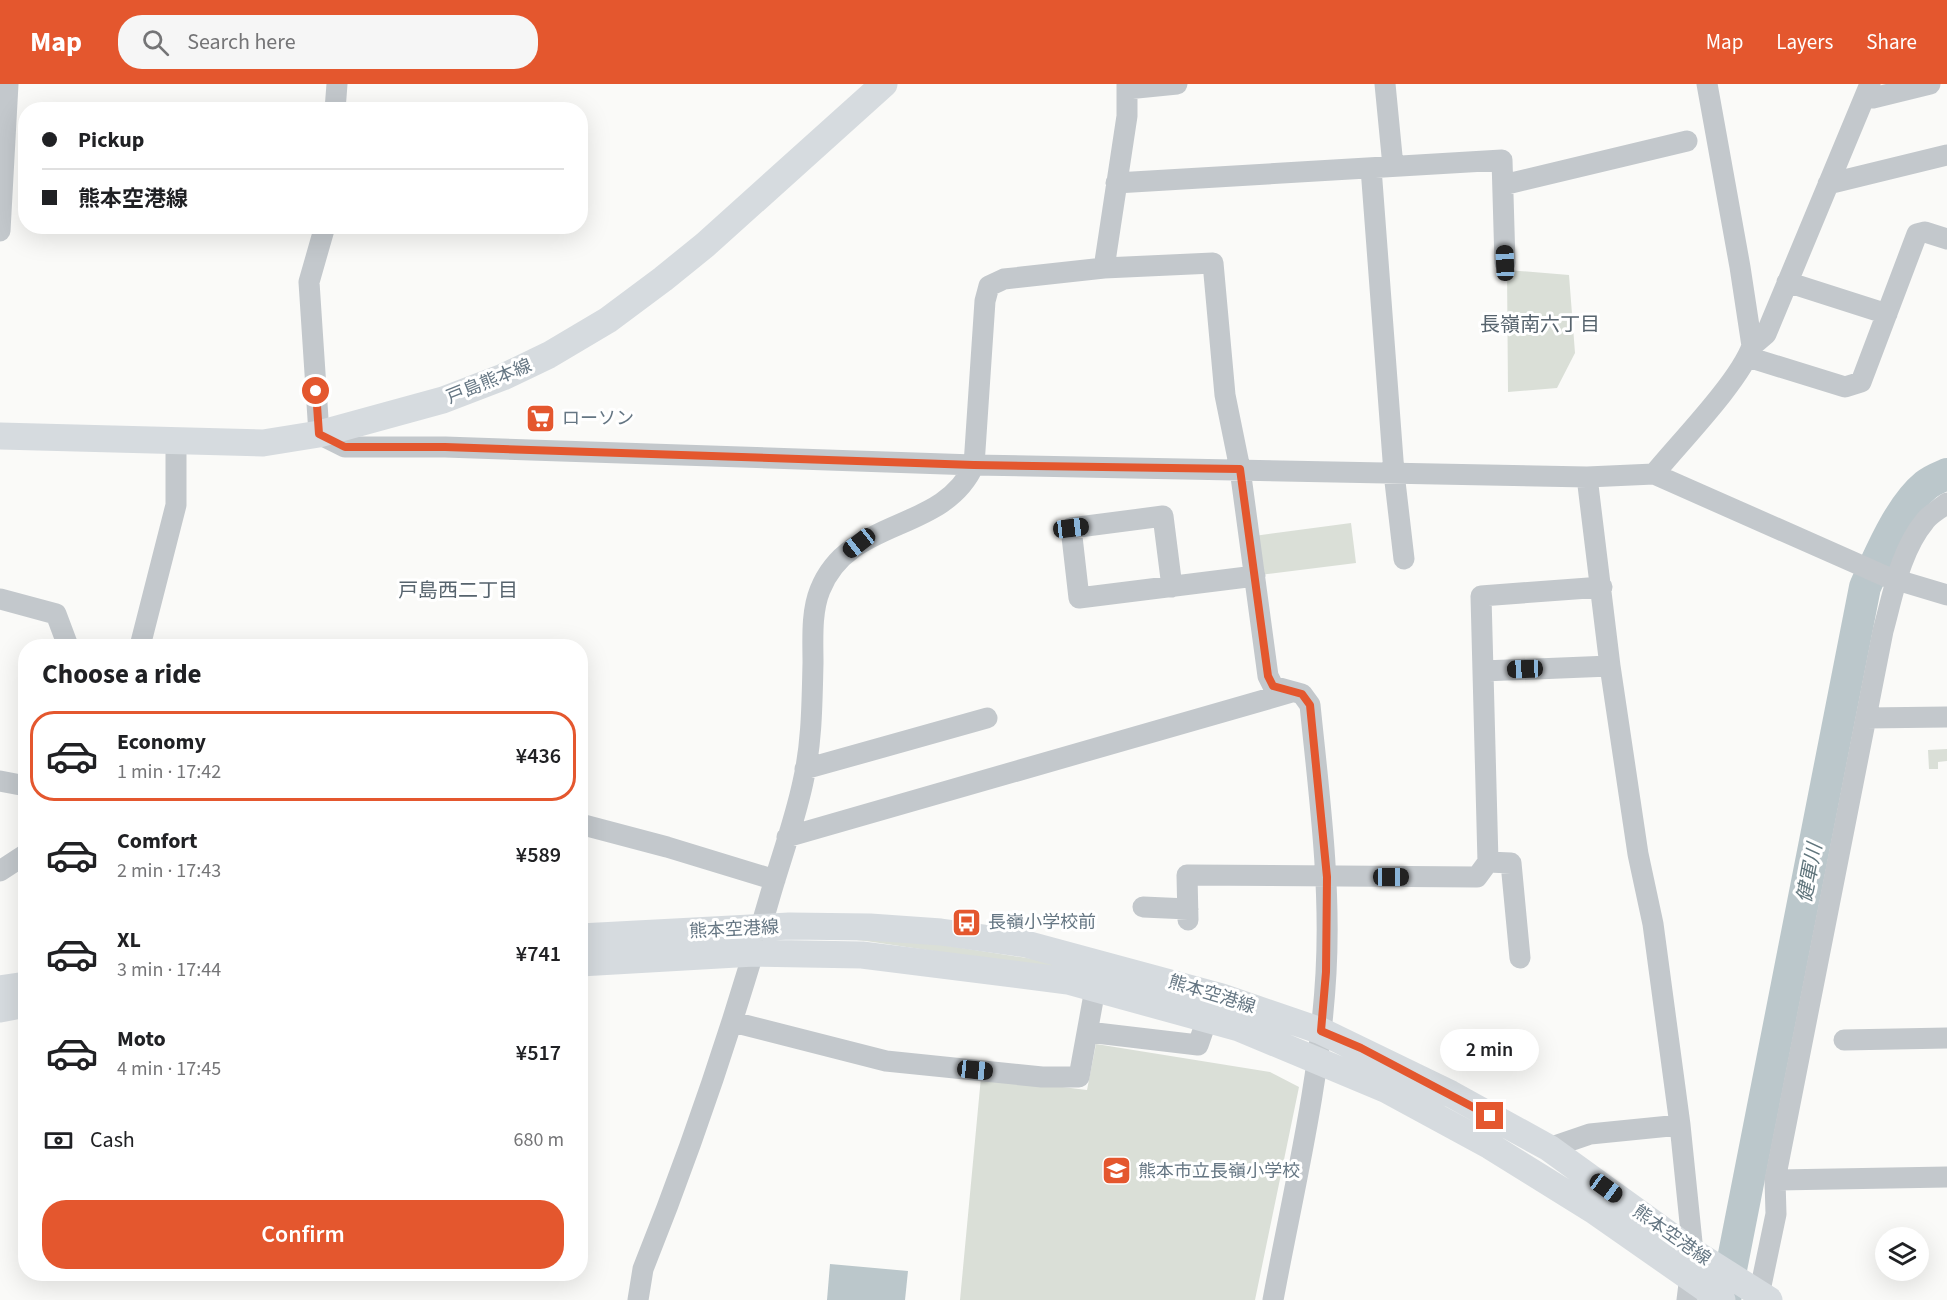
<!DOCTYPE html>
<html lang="en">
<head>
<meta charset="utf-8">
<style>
  body { margin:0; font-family:"Source Sans 3","Noto Sans JP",sans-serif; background:#f6f6f6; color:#202124; height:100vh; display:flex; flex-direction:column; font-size:22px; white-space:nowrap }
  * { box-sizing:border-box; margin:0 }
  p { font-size:20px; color:#757577 }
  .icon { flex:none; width:33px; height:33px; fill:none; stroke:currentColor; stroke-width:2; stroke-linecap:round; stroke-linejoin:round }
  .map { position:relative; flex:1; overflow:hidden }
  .sheet { position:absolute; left:18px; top:555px; width:570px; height:642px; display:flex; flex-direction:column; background:#fff; border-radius:24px; box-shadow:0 6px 24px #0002 }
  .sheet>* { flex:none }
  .guide { position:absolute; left:18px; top:18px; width:570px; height:132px; border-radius:24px; box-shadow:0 6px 24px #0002; display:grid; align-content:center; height:132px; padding:0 24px; background:#fff }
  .buttons { position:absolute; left:1875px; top:1143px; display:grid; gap:12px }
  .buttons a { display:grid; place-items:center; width:54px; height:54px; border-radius:50%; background:#fff; box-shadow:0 6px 24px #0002; font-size:30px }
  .end { position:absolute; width:27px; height:27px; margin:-14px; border:8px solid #e4572e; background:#fff; box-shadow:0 0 0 3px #fff }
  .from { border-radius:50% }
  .bubble { position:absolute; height:42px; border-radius:21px; background:#fff; box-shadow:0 6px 24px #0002; font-size:20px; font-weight:600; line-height:42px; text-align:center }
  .car { position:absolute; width:18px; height:36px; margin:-18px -9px; border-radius:8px; box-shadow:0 0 4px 2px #0007; background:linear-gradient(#222 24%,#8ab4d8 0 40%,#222 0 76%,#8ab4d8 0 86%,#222 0) }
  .guide b { display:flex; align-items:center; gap:21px; height:57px; font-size:22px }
  .guide b+b { border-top:2px solid #e0e0e0 }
  .guide i { width:15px; height:15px; background:#202124 }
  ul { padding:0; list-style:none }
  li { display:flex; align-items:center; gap:18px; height:90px; margin:0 12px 9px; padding:0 12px; border:3px solid transparent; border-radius:24px }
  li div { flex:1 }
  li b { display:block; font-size:22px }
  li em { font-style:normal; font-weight:600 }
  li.active { border-color:#e4572e }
  li>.icon { width:54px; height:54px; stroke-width:1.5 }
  h2 { padding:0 24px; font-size:27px; line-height:72px }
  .pay { display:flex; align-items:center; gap:15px; height:66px; padding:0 24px; font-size:22px }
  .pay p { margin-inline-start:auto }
  .cta { display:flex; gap:12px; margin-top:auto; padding:12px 24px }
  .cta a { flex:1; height:69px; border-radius:24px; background:#e4572e; color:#fff; font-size:24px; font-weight:600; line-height:69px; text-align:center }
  header { display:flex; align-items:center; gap:36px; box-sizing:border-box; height:84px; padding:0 30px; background:#e4572e; color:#fff }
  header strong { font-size:28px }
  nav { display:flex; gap:33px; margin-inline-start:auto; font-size:21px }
  .search { width:420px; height:54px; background:#f6f6f6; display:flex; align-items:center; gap:15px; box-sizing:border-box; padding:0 21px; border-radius:24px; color:#757577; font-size:22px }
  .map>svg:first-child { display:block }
</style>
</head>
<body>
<header>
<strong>Map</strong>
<div class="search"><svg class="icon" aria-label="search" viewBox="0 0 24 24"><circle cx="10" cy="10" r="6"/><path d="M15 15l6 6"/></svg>Search here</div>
<nav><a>Map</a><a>Layers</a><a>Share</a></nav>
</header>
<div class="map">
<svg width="1947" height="1216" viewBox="0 0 1947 1216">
  <rect width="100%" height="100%" fill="#fafaf8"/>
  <path fill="#dadfd7" d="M1507,186L1569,191L1575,269L1557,304L1508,308Z
    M1351,439L1356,479L1259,491L1254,452Z
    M1947,665V677L1938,678V685H1929L1928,666Z
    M818,852L917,857L1046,877L1136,897L866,857Z
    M1096,960L1270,988L1299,1003L1255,1216H960L981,993L1087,1006Z"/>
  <path fill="#bbc7cb" d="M830,1180L908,1187L905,1216H827Z"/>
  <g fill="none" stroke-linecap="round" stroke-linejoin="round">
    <path stroke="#bbc7cb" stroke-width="32" d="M1725,1216L1865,503C1879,472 1899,423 1926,401C1932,396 1940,393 1947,390"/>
    <path stroke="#c3c8cc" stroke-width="21" d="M1385,0L1393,82
      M1127,5L1177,0
      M1865,12L1873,14L1930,0
      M335,26L337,0
      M1371,84L1394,389L1404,475
      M1116,99L1502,76L1505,179
      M1828,100L1947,71
      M1503,101L1687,57
      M325,142L309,198L319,350L345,363H445L974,381L1587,393L1654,390L1887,493L1947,511
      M0,147L8,0
      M1104,184L1213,179L1225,311L1240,385L1268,592L1273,602L1302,610L1310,621C1319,710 1331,799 1326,889C1320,999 1293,1108 1273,1216
      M1787,198L1887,230
      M1752,262L1766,250L1870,0
      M1748,273L1845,303L1861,298L1917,150L1925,148L1947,155
      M1654,390C1680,358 1739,298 1752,262L1740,183L1707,0
      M1587,393L1610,582L1638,770L1653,840L1680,1041L1693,1168L1687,1216
      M1172,503L1163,432L1071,444L1079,514L1255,492
      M0,515L56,530L68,562
      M140,562L176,421V358
      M1483,587L1610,582
      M1866,634L1947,633
      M805,685L987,634
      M0,697L26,702
      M580,740L667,763L775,796
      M787,753L1292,608
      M1488,778L1511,779L1520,874
      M0,787L26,770
      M1143,823L1188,825
      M1188,836L1187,791L1477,793L1488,778L1481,512L1602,503
      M733,938L886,977L1042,993H1079L1095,905
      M1088,948L1198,961L1207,935
      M1844,956L1947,954
      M1549,1064L1590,1050L1680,1041
      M1775,1096L1947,1093
      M638,1216L643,1185C692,1063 734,938 770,812C781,774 795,736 803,698C812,659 812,619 813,579C813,556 811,528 820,506C849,432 943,450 974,381L985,217L989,202L1004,195L1104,184L1127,32V0
      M1758,1216L1776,1130L1775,1096L1883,547C1893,511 1900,467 1925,437C1930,430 1940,425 1947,419"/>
    <path stroke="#d6dbdf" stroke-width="27" d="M0,352L263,359L319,350L443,316L503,293L549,271L608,236L663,195L705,161L884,0
      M580,853L789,842L870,843L941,848L1026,860L1222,913L1321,947L1451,1010L1549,1064L1693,1168L1769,1216
      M580,879L754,869L862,871L1068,897L1239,944L1385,1005L1490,1062L1593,1126L1722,1216
      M0,905L26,901
      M0,925L26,920"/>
  </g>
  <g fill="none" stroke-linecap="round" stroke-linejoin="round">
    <path stroke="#e4572e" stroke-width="8" d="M316,307L319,350L345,363H445L974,381L1240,385L1268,592L1273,602L1302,610L1310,621L1327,793L1326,888L1321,947L1361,964L1490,1032"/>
  </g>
  <defs>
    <symbol id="supermarket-square" viewBox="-11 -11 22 22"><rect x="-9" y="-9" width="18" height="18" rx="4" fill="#e4572e" stroke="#fff"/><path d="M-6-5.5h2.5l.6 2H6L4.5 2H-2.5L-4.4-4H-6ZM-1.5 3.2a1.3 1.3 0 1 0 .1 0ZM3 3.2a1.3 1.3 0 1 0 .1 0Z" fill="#fff"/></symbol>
    <symbol id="bus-square" viewBox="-11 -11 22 22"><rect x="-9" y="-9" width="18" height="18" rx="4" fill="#e4572e" stroke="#fff"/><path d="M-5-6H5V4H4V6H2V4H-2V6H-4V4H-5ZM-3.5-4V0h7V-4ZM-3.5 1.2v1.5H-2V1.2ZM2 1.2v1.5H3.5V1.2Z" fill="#fff"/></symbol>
    <symbol id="school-square" viewBox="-11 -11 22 22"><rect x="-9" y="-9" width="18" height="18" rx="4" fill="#e4572e" stroke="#fff"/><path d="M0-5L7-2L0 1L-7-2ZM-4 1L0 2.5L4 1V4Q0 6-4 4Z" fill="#fff"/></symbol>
  </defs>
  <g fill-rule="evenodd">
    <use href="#supermarket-square" x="524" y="318" width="33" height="33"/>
    <use href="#bus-square" x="950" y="822" width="33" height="33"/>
    <use href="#school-square" x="1100" y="1070" width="33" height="33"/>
  </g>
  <g text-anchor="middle" stroke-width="6" stroke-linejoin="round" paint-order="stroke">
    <g font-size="18" fill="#657683" stroke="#fff">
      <text transform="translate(489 297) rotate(-22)" y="6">戸島熊本線</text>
      <text transform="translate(734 845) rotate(-3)" y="6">熊本空港線</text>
      <text transform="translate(1212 910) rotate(17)" y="6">熊本空港線</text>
      <text transform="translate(1672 1151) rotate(35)" y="6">熊本空港線</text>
    </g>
    <g font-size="18" fill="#657683" stroke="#fff" text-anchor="start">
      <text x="562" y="340">ローソン</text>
      <text x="988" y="844">長嶺小学校前</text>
      <text x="1138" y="1093">熊本市立長嶺小学校</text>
    </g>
    <g font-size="20" fill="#57646e" stroke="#fff">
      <text x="1540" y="247">長嶺南六丁目</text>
      <text x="458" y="513">戸島西二丁目</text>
    </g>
    <g font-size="20" font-style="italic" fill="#60757c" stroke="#fff">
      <text transform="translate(1809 789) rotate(-79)" y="7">健軍川</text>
    </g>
  </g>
</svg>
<div class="buttons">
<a><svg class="icon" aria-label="layers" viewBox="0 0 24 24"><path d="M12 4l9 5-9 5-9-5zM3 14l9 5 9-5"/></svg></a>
</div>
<i class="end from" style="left:316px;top:307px"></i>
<i class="end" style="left:1490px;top:1032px"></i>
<div class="bubble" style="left:1440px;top:945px;width:99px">2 min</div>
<i class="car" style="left:1505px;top:179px;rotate:358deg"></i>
<i class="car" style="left:1071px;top:444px;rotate:83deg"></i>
<i class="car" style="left:859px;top:459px;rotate:232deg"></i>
<i class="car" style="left:1525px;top:585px;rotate:268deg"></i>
<i class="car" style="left:1391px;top:793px;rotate:90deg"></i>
<i class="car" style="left:975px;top:986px;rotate:96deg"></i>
<i class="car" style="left:1606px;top:1104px;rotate:126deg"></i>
<div class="guide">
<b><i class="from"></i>Pickup</b>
<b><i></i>熊本空港線</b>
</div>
<section class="sheet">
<h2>Choose a ride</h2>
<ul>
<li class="active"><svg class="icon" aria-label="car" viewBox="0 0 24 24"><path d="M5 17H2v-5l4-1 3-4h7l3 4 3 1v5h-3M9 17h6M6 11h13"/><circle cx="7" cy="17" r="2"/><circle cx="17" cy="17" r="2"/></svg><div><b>Economy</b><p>1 min · 17:42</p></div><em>¥436</em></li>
<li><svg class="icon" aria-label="car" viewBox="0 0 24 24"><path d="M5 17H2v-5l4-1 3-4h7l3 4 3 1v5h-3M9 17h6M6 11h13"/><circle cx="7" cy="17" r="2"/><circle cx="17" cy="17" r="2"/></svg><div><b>Comfort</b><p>2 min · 17:43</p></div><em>¥589</em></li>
<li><svg class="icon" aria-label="car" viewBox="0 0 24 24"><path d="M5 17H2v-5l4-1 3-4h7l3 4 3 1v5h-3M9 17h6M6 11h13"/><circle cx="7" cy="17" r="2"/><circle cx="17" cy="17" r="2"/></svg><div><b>XL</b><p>3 min · 17:44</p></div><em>¥741</em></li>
<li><svg class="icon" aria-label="car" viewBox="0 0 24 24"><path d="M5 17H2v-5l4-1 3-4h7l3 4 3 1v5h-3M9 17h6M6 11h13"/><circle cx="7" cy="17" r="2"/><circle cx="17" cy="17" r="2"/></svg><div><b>Moto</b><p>4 min · 17:45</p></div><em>¥517</em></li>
</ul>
<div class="pay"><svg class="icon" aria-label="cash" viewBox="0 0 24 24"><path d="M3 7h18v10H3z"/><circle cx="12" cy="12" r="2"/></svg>Cash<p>680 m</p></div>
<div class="cta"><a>Confirm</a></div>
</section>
</div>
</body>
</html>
